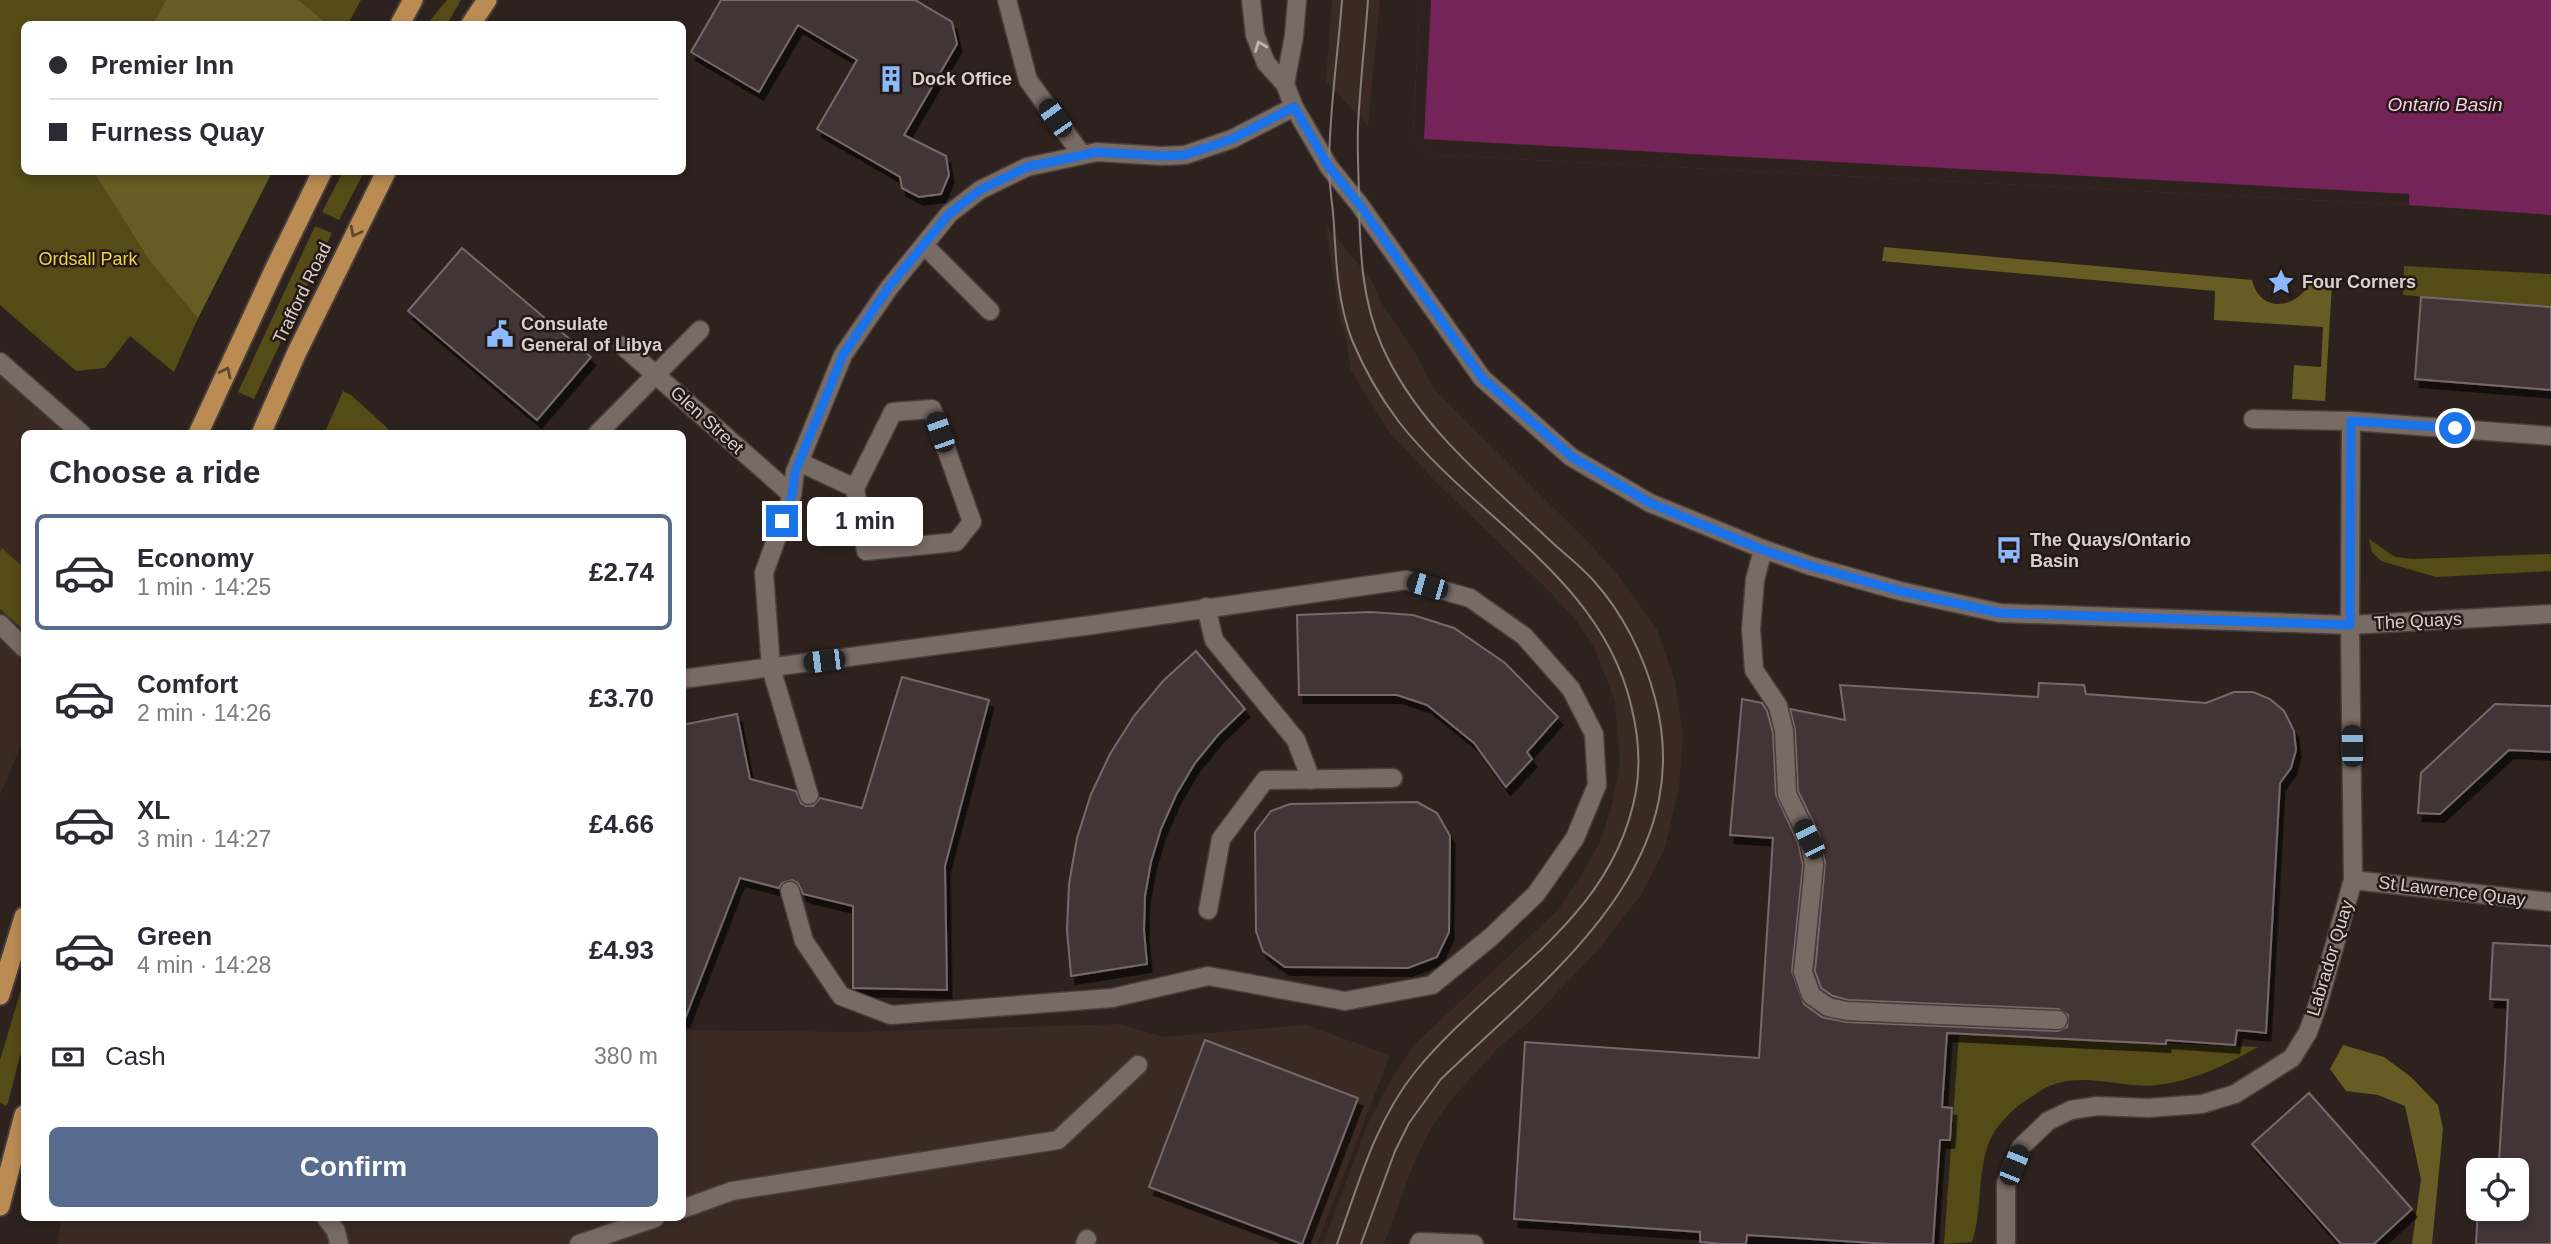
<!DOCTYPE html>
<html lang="en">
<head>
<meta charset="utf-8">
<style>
  body { margin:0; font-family:Helvetica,sans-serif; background:#f2f2f3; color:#2b2b33; height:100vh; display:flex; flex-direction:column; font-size:26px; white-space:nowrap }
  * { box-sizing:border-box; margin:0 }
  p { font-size:23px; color:#7c7c81 }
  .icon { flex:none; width:38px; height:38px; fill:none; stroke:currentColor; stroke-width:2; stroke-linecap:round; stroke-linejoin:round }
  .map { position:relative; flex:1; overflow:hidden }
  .details { position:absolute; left:21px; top:430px; width:665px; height:791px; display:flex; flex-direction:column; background:#fff; border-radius:10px; box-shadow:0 4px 10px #0003 }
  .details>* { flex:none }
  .hud { position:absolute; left:21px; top:21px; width:665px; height:154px; border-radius:10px; box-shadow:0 4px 10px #0003; display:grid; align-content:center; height:154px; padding:0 28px; background:#fff }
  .tools { position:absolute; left:2466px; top:1158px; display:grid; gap:14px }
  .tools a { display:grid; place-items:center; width:63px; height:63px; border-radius:10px; background:#fff; box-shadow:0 4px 10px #0003; font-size:35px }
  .end { position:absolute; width:32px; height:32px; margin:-16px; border:9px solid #1a73e8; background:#fff; box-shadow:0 0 0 4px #fff }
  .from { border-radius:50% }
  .bubble { position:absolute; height:49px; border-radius:10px; background:#fff; box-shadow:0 4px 10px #0003; font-size:23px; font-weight:800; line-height:49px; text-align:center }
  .car { position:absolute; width:21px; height:42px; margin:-21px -10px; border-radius:9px; box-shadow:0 0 5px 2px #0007; background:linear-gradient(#222 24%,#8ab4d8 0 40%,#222 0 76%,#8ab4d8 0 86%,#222 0) }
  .hud b { display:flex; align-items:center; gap:24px; height:66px; font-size:26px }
  .hud b+b { border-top:2px solid #e1e1e2 }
  .hud i { width:18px; height:18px; background:#2b2b33 }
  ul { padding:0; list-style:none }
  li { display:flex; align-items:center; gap:21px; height:116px; margin:0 14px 10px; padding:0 14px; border:4px solid transparent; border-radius:10px }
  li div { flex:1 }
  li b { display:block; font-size:26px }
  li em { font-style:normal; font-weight:800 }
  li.current { border-color:#566b8d }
  li>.icon { width:63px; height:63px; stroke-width:1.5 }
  h2 { padding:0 28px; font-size:32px; line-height:84px }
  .pay { display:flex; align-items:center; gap:18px; height:77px; padding:0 28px; font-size:26px }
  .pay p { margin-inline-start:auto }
  .primary-button { display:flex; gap:14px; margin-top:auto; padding:14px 28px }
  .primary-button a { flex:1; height:80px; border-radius:10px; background:#566b8d; color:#fff; font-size:28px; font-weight:800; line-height:80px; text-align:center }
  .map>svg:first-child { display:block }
</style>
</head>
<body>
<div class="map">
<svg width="2551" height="1244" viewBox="0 0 2551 1244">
  <defs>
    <filter id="shadow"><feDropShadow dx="4.5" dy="8" stdDeviation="0" flood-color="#0009"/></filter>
  </defs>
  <rect width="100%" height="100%" fill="#2e221e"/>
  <path fill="#3b2a24" d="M1332,0H1380L1368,126L1326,81Z
    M1326,225L1372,281L1380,301L1416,354L1433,388L1589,543L1618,575L1657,629L1675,681L1683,735L1679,787L1665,848L1641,895L1597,951L1530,1021L1498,1048L1451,1100L1430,1130L1414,1163L1384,1244H1323L1368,1123L1392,1078L1414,1045L1558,910L1582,874L1600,842L1612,805L1620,762L1615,702L1594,646L1573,617L1549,591L1436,482L1389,432L1351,371L1346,339L1339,315Z
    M0,372L72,434H24V739L0,795Z
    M1120,1024L1164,1037L1306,1025L1390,1055L1317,1244H57L62,1218H682L683,1030L855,1032Z"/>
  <path fill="#544b17" d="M0,0H361L348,24H24V172H272L198,318L174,372L130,336L105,368L76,371L0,305Z
    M447,0H461L447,24H427Z
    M343,172H364L339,220L322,212Z
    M315,226L332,233L254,399L238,392Z
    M2404,266L2551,274V307L2403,295Z
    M343,391L351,395L394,434H324Z
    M2369,539L2395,557L2413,559L2551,554V571L2436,577L2381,561L2372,552Z
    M2,548L24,568V630L0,609V551Z
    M24,980V1041L7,1106L0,1103V1060Z
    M1959,1034L2258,1047C2226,1065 2196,1080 2158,1085C2123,1089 2086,1072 2052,1085C2043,1088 2036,1094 2028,1099C2016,1106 2002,1120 1994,1132C1975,1166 1984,1207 1972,1242L1944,1244Z"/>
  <path fill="#675d24" d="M166,0H298L327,24H153Z
    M94,172H272L198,318L150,261Z
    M1884,247L2252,280C2260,313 2295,310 2310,283L2332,285L2325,401L2292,399L2294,365L2321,367L2323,327L2214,320L2215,291L1882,261Z
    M2343,1045L2384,1057L2411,1077L2438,1105L2443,1129L2432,1244H2412L2421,1179L2405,1106L2378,1095L2346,1091L2330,1069Z"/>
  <path fill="#742459" d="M1420,0H2551V215L2409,205L1438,155L1421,149L1413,134Z"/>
  <path fill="#2e221e" d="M1420,0H1431L1424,139L2409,194V205L1438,155L1421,149L1413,134Z"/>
  <path fill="#433637" stroke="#776869" stroke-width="2" filter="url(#shadow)" d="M721,0H915L952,22L957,44L904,135L946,156L949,175L941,194L919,197L902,188L900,177L817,129L857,60L798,25L759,92L691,52Z
    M462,248L591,357L537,420L408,311Z
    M2421,297L2551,307V390L2415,379Z
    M1371,612L1413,615L1454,628L1505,663L1558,717L1527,752L1532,759L1506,787L1474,743L1427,705L1397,695H1299L1297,615Z
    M1196,651L1245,709L1218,735L1195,763L1176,795L1161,829L1151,862L1145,896L1144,930L1147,964L1071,976L1067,930L1069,884L1077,838L1091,794L1110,754L1134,716L1163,681Z
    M902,677L989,700L945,866L947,990L853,988V906L803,894L798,883L792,880L782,883L779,888L740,878L685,1019L682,1018V725L737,714L750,779L796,791L801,803L806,806H813L820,798L862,808Z
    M2039,683L2084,685L2086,694L2206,703L2234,692H2253L2270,699L2284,711L2294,731L2296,750L2291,768L2280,783L2266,1033L2237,1030L2235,1045L2166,1040V1044L1947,1033L1942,1107L1952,1108L1950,1140H1940L1933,1244H1889L1747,1235L1746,1244H1723L1700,1242V1232L1514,1219L1525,1042L1759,1058L1773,838L1730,835L1742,699L1762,703L1767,711L1773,733L1776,795L1798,843L1803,865L1792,971L1804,1004L1822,1017L1846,1022L2058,1031L2067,1027L2068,1015L2058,1009L1848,1000L1833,996L1821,988L1815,971L1825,863L1819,834L1798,791L1795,730L1790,709L1845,720L1840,685L2038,697Z
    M2495,704L2551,706V752L2509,750L2440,814L2418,813L2421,773Z
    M1417,802L1437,813L1450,836L1449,932L1437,957L1408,968L1285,967L1263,951L1256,931L1255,832L1271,811L1290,804Z
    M2493,943L2551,946V1244H2476L2478,1209H2516V1171H2480L2481,1161L2499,1162L2505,1063L2508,1000L2490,999Z
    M1205,1040L1358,1098L1302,1244L1149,1187Z
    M2309,1093L2412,1209L2374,1244H2341L2252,1144Z"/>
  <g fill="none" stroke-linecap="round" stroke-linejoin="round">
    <defs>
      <path id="service" d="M1007,0L1028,80L1082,155
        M924,245L990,311
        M932,409L972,522L956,542L866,551L855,488L893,412Z
        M2253,419L2351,421L2551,436
        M597,434L700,330
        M799,462L855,488
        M1763,549L1755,580L1751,629L1754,670L1778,706L1784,731L1787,794L1809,839L1814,865L1803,972L1811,995L1828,1007L1847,1011L2058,1020
        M1206,607L1214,640L1296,740L1311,780
        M2350,625L2351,421
        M771,668L809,795
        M682,679L1092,625L1406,580L1470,598L1524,636L1571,689L1594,734L1597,785L1575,838L1536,894L1491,937L1432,985L1345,1001L1208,976L1112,998L891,1015L841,996L804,941L790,891
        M1208,910L1221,839L1265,780L1393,778
        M682,1209L732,1191L1058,1140L1138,1065
        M579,1244L655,1218
        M1085,1244L1087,1239"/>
      <path id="pedestrian" d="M0,624L24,648"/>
      <path id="minor" d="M1251,0L1255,35L1266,63L1285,84L1294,107L1329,167L1359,204L1482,378L1571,457L1650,503L1763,549L1811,566L1900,591L2000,613L2350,625L2551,614
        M1285,84L1294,36L1297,0
        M623,346L792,495
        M0,362L82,434
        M771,668L764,573L792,495L795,472L843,355L889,288L949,214L980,190L1027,167L1097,152L1162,156L1185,155L1232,139L1294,107
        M2353,880L2551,902
        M326,1218L336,1231L339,1244
        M1419,1244L1420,1242L1474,1244
        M2006,1244V1183L2021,1147L2048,1121L2071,1110L2097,1106L2148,1108L2202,1104L2235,1094L2292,1058L2308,1032L2318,1004L2353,880L2350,625"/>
      <path id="trunk" d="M400,24L413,0
        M471,24L487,0
        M198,434L275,268L322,172
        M261,434L297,352L386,172
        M0,995L24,917
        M0,1206L24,1115"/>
    </defs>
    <use href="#service" stroke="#483f3b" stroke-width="21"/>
    <use href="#pedestrian" stroke="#483f3b" stroke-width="21"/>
    <use href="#minor" stroke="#483f3b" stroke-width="21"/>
    <use href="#trunk" stroke="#483f3b" stroke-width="23"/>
    <use href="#service" stroke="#786a65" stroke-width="18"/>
    <use href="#pedestrian" stroke="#786a65" stroke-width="18"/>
    <use href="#minor" stroke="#786a65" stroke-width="18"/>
    <use href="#trunk" stroke="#ba8b52" stroke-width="19"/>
    <path stroke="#877d79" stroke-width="2" d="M1337,1244C1358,1185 1375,1122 1415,1072C1491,978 1613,922 1636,791C1641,762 1638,733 1631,705C1601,577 1475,519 1399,422C1380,397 1364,369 1352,340C1338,304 1336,263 1334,225C1333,206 1329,186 1329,167C1329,112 1338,55 1342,0
      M1361,1244L1395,1151L1409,1123L1441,1079C1547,977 1700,867 1655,698C1644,656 1623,613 1593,580C1582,568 1569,557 1556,546C1493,486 1418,428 1382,346C1362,301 1360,252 1359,203C1359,177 1357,152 1358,127C1360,84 1365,42 1368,0"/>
  </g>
  <defs><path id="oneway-chevron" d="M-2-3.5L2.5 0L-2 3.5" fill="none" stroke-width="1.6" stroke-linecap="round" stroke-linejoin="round" transform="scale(1.75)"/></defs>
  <use stroke="#c0b6b3" href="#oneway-chevron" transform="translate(1260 46) rotate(-111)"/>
  <g stroke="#60472d">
    <use href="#oneway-chevron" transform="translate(355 232) rotate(117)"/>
    <use href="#oneway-chevron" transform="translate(226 372) rotate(-65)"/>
  </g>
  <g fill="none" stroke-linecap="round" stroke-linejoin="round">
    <path stroke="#1a73e8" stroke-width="9" d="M782,521L792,495L795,472L843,355L888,288L949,214L980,190L1027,167L1097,152L1162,156L1185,155L1232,139L1294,107L1329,167L1359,204L1482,378L1572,457L1650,503L1763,550L1811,566L1900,591L2000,613L2350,625L2351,421L2455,428"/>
  </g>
  <defs>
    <symbol id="building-bare" viewBox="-9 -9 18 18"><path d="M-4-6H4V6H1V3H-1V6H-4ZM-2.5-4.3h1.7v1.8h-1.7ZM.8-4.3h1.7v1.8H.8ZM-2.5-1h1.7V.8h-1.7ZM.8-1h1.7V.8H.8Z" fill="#8bb9fc" stroke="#241915" stroke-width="2.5" paint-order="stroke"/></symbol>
    <symbol id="sight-bare" viewBox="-9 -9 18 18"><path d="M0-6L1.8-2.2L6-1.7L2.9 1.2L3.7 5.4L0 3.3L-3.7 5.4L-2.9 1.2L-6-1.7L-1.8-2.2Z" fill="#8bb9fc" stroke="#241915" stroke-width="2.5" paint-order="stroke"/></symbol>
    <symbol id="civic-bare" viewBox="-9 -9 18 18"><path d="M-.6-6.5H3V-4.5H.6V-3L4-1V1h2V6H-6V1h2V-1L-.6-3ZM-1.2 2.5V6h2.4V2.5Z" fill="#8bb9fc" stroke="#241915" stroke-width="2.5" paint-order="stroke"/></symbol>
    <symbol id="bus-bare" viewBox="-9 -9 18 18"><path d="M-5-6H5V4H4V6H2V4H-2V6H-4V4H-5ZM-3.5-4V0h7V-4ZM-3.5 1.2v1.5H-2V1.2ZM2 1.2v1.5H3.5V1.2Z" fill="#8bb9fc" stroke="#241915" stroke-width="2.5" paint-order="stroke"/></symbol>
  </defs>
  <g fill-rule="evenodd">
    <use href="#building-bare" x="872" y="60" width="38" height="38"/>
    <use href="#sight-bare" x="2262" y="263" width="38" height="38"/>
    <use href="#civic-bare" x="481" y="315" width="38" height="38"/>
    <use href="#bus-bare" x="1990" y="531" width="38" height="38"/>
  </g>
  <g text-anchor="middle" stroke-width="5" stroke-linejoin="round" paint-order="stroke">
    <g font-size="18" font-weight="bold" fill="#d8d0cd" stroke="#241915" text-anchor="start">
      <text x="912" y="85">Dock Office</text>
      <text x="2302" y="288">Four Corners</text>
      <text x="521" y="330">Consulate<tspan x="521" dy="21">General of Libya</tspan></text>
      <text x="2030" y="546">The Quays/Ontario<tspan x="2030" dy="21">Basin</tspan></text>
    </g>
    <g font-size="18" fill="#eed544" stroke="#241915">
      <text x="88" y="265">Ordsall Park</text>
    </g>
    <g font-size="18" fill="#d8d0cd" stroke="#241915">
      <text transform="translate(302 293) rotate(-64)" y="6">Trafford Road</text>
      <text transform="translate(707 420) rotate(42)" y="6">Glen Street</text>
      <text transform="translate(2418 621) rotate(-3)" y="6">The Quays</text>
      <text transform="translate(2452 891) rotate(7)" y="6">St Lawrence Quay</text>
      <text transform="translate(2330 958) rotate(-73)" y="6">Labrador Quay</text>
    </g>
    <g font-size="19" font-style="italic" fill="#facbe5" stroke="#241915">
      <text x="2445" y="111">Ontario Basin</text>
    </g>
  </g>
</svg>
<div class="tools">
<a><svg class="icon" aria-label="locate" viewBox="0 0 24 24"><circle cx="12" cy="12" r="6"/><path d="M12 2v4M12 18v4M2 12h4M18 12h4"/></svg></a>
</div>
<i class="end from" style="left:2455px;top:428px"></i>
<i class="end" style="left:782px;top:521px"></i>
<div class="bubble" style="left:807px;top:497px;width:116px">1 min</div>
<i class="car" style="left:1055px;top:118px;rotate:325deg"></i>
<i class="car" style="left:940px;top:432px;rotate:341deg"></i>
<i class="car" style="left:1427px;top:586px;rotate:286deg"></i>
<i class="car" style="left:824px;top:661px;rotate:263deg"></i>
<i class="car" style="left:2352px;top:746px;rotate:359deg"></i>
<i class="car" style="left:1809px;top:839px;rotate:334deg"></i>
<i class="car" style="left:2014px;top:1165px;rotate:22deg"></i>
<div class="hud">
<b><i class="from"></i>Premier Inn</b>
<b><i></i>Furness Quay</b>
</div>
<section class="details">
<h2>Choose a ride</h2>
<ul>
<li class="current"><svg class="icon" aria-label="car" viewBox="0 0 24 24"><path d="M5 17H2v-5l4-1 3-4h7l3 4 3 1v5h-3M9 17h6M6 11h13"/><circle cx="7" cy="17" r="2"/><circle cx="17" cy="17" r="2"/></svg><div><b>Economy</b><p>1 min · 14:25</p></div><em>£2.74</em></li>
<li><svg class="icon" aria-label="car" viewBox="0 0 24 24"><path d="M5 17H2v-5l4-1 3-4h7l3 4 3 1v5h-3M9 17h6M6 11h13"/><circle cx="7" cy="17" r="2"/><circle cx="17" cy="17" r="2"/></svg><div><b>Comfort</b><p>2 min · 14:26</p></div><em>£3.70</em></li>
<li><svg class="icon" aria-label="car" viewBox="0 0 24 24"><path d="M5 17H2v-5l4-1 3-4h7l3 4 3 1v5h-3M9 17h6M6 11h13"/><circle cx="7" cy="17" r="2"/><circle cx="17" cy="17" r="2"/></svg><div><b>XL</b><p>3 min · 14:27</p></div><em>£4.66</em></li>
<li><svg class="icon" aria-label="car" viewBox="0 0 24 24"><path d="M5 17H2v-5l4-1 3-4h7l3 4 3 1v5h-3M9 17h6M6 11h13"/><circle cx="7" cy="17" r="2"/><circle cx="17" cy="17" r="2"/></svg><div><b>Green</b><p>4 min · 14:28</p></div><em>£4.93</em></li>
</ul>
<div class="pay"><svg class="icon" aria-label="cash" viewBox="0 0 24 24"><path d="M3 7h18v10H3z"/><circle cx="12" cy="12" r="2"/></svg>Cash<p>380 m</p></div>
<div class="primary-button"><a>Confirm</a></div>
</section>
</div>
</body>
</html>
